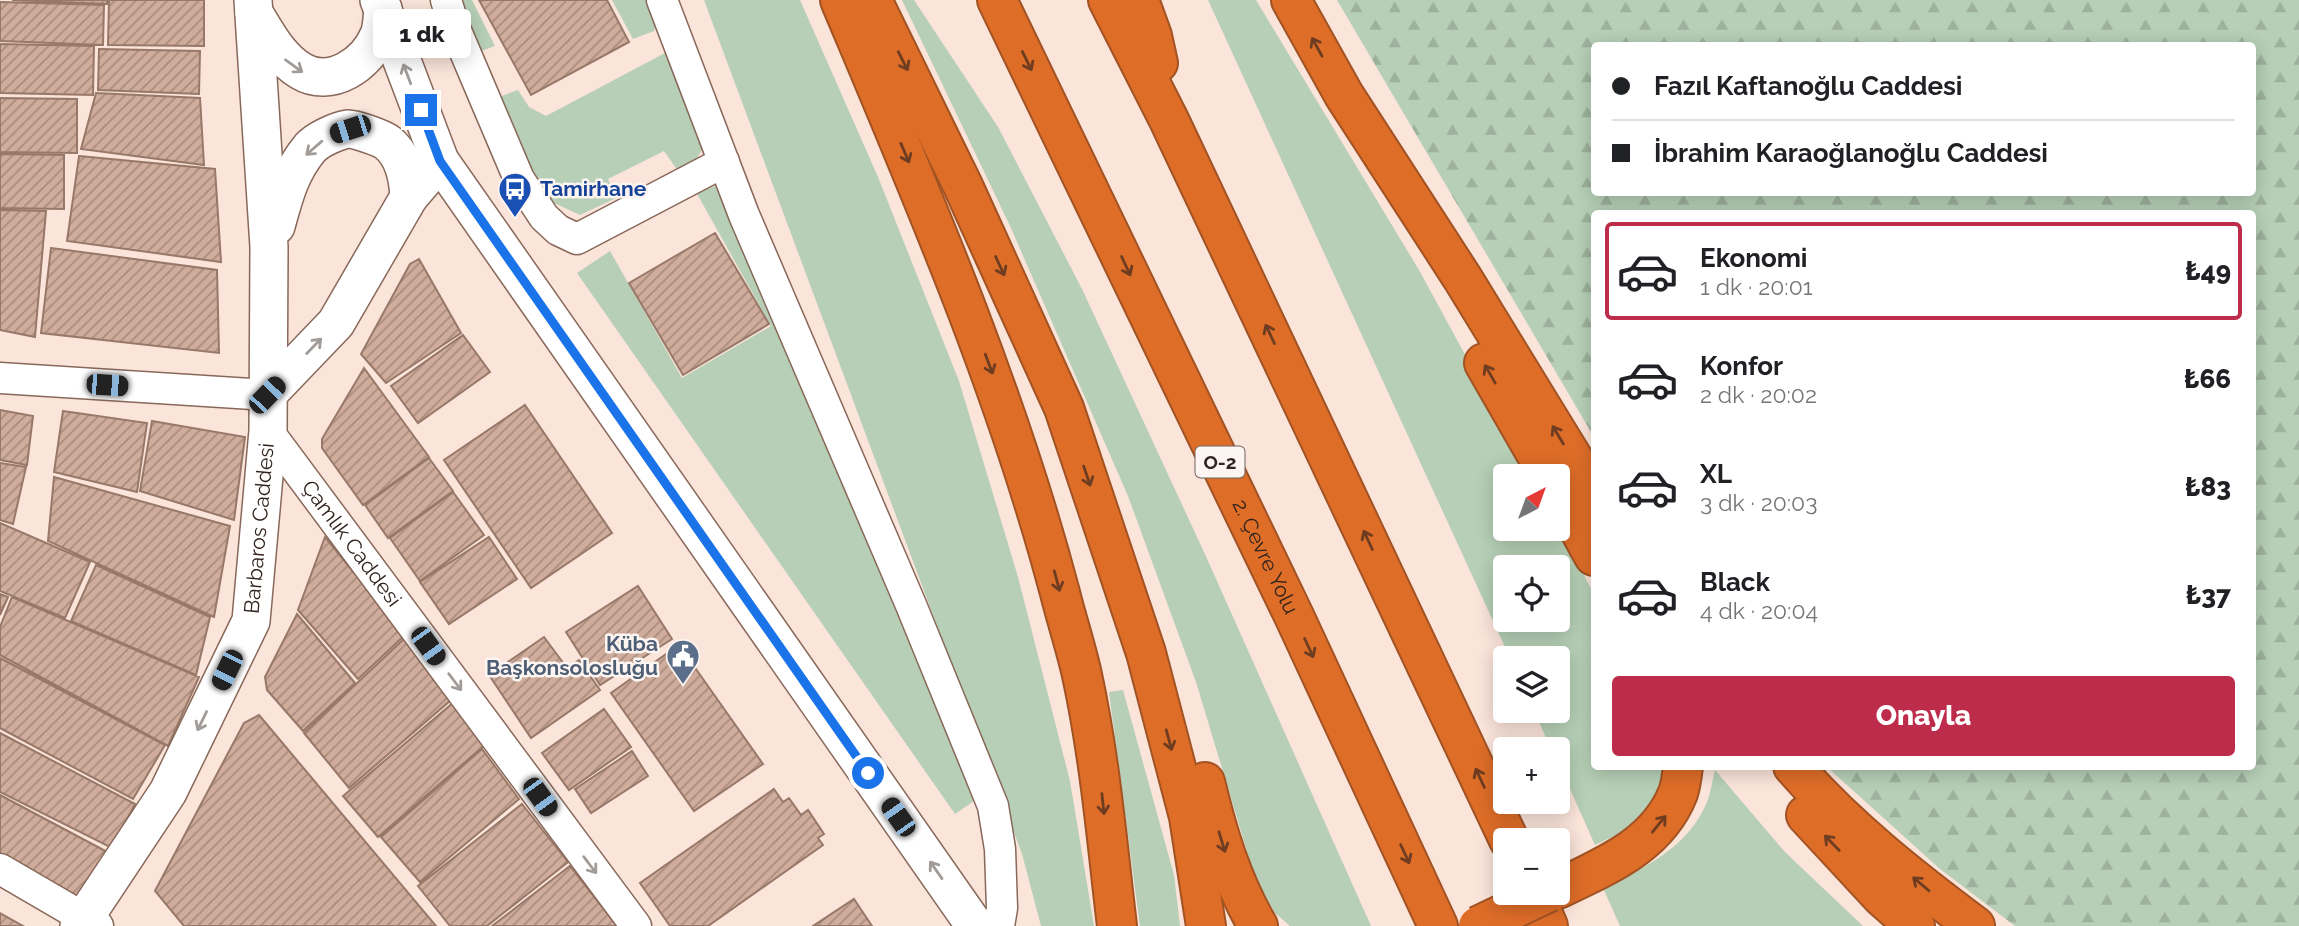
<!DOCTYPE html>
<html lang="tr">
<head>
<meta charset="utf-8">
<style>
  body { margin:0; font-family:Raleway,sans-serif; background:#f6f6f6; color:#202124; height:100vh; display:flex; flex-direction:column; font-size:26px; white-space:nowrap }
  * { box-sizing:border-box; margin:0 }
  p { font-size:23px; color:#757577 }
  .icon { flex:none; width:38px; height:38px; fill:none; stroke:currentColor; stroke-width:2; stroke-linecap:round; stroke-linejoin:round }
  .map { position:relative; flex:1; overflow:hidden }
  .side { position:absolute; left:1591px; top:210px; width:665px; height:560px; display:flex; flex-direction:column; background:#fff; border-radius:7px; box-shadow:0 4px 18px #0003 }
  .side>* { flex:none }
  .banner { position:absolute; left:1591px; top:42px; width:665px; height:154px; border-radius:7px; box-shadow:0 4px 18px #0003; display:grid; align-content:center; height:154px; padding:0 21px; background:#fff }
  .needle { width:46px; rotate:41deg }
  .tools { position:absolute; left:1493px; top:464px; display:grid; gap:14px }
  .tools a { display:grid; place-items:center; width:77px; height:77px; border-radius:7px; background:#fff; box-shadow:0 4px 18px #0003; font-size:35px }
  .end { position:absolute; width:32px; height:32px; margin:-16px; border:9px solid #1a73e8; background:#fff; box-shadow:0 0 0 4px #fff }
  .from { border-radius:50% }
  .bubble { position:absolute; height:49px; border-radius:7px; background:#fff; box-shadow:0 4px 18px #0003; font-size:23px; font-weight:800; line-height:49px; text-align:center }
  .car { position:absolute; width:21px; height:42px; margin:-21px -10px; border-radius:9px; box-shadow:0 0 5px 2px #0007; background:linear-gradient(#222 24%,#8ab4d8 0 40%,#222 0 76%,#8ab4d8 0 86%,#222 0) }
  .banner b { display:flex; align-items:center; gap:24px; height:66px; font-size:26px }
  .banner b+b { border-top:2px solid #e0e0e0 }
  .banner i { width:18px; height:18px; background:#202124 }
  ul { padding:12px 0 0; list-style:none }
  li { display:flex; align-items:center; gap:21px; height:98px; margin:0 14px 10px; padding:0 7px; border:4px solid transparent; border-radius:7px }
  li div { flex:1 }
  li b { display:block; font-size:26px }
  li em { font-style:normal; font-weight:800 }
  li.selected { border-color:#bd2c4a }
  li>.icon { width:63px; height:63px; stroke-width:1.5 }
  .primary-button { display:flex; gap:14px; margin-top:auto; padding:14px 21px }
  .primary-button a { flex:1; height:80px; border-radius:7px; background:#bd2c4a; color:#fff; font-size:28px; font-weight:800; line-height:80px; text-align:center }
  .map>svg:first-child { display:block }
</style>
</head>
<body>
<div class="map">
<svg width="2299" height="926" viewBox="0 0 2299 926">
  <defs>
    <pattern id="forest-firs" width="22" height="20" patternUnits="userSpaceOnUse" patternTransform="scale(1.75)"><rect width="22" height="20" fill="#b6cfb6"/><path d="M5 1l3.5 6h-7zM16 11l3.5 6h-7z" fill="#9db19c"/></pattern>
    <pattern id="building-hatch" width="6" height="6" patternUnits="userSpaceOnUse" patternTransform="scale(1.75)"><rect width="6" height="6" fill="#cfac9b"/><path d="M-1 1l2-2M0 6l6-6M5 7l2-2" fill="none" stroke="#a98c7e"/></pattern>
  </defs>
  <rect width="100%" height="100%" fill="#fbe4da"/>
  <path fill="#b6cfb6" fill-rule="evenodd" d="M462,0H472L495,46L481,51Z
    M612,0H647L656,24L654,31L633,39Z
    M704,0H800L878,177L959,381L1018,577L1070,781L1094,926H1041L1022,854Z
    M902,0H914L998,127L1082,289L1204,552L1371,926H1290L1275,913L1256,881L1196,682L1128,496L1010,226Z
    M1208,0H1256L1419,270L1531,476H1505V528H1558V526L1594,594V766L1665,767C1663,812 1633,828 1595,845L1558,762V749H1551L1534,711L1558,710V658H1510ZM1505,567H1558V620H1505Z
    M665,53L705,145L692,166L678,171L664,151L608,179L616,198L580,215L554,203L516,150L493,99L518,90L529,107L546,116Z
    M716,186L981,796L955,814L577,273L610,251L682,378L771,326L696,192Z
    M1123,690L1174,875L1180,926H1140L1109,692Z
    M1715,770L1785,852L1863,926H1620L1603,888C1644,868 1688,848 1707,802C1711,792 1712,781 1715,770Z"/>
  <path fill="url(#forest-firs)" fill-rule="evenodd" d="M1337,0H2299V926H2015L1940,869L1827,767L2252,766V214H1594V437ZM1594,46H2252V192H1594Z"/>
  <path fill="url(#building-hatch)" stroke="#987868" stroke-width="2" d="M12,0H107V4Z
    M109,0H204V46L108,45Z
    M479,0H607L629,42L531,95Z
    M0,2L104,5L103,45L0,41Z
    M0,44L94,46L93,95L0,93Z
    M99,49L200,51L199,94L98,90Z
    M96,93L200,98L204,165L81,149Z
    M0,98L77,99V153L0,152Z
    M0,154L64,155V209L0,208Z
    M79,156L215,169L221,262L67,241Z
    M0,210L46,211L35,337L0,330Z
    M715,233L769,324L683,375L629,283Z
    M51,248L217,270L219,353L41,333Z
    M419,259L461,333L386,383L361,354L410,264Z
    M463,335L490,372L418,423L391,386Z
    M364,368L429,457L363,505L322,448V439Z
    M525,405L612,533L531,588L444,460Z
    M0,410L33,416L27,465L0,460Z
    M63,411L147,423L137,492L54,472Z
    M152,421L245,437L234,520L140,491Z
    M429,458L453,491L388,538L365,505Z
    M0,463L26,467L13,524L0,520Z
    M54,477L230,526L214,617L48,541Z
    M453,492L484,535L420,581L390,538Z
    M0,523L90,562L65,618L0,591Z
    M325,537L405,635L358,679L298,610Z
    M489,537L517,579L449,624L420,582Z
    M96,565L210,617L196,675L71,621Z
    M638,586L672,639L600,685L566,632Z
    M0,594L8,597L0,615Z
    M12,597L199,677L168,746L0,655V627Z
    M297,614L355,683L303,731L267,690L265,677Z
    M406,637L451,700L349,788L304,733Z
    M544,637L567,668L579,660L600,690L531,738L489,675Z
    M679,645L763,764L694,811L611,693Z
    M0,658L165,745L133,799L0,728Z
    M454,702L485,745L378,837L343,796Z
    M604,709L631,747L569,790L542,753Z
    M259,715L436,926H184L155,891L244,723Z
    M0,733L135,804L112,848L0,792Z
    M482,749L519,799L420,882L381,837Z
    M632,751L648,776L591,813L575,789Z
    M774,789L783,802L789,798L801,815L808,810L824,834L818,838L823,845L708,926H670L640,883Z
    M0,795L111,854L83,900L0,855Z
    M522,804L568,862L487,926H450L418,886Z
    M570,866L617,926H492Z
    M854,899L872,926H813Z
    M0,913L23,926H0Z"/>
  <g fill="none" stroke-linecap="round" stroke-linejoin="round">
    <defs>
      <g id="minor">
        <path d="M446,0L454,26L519,179L544,217L558,230L577,239L724,162"/>
        <path d="M662,0L744,215L911,605L993,806L1000,849L1002,908L999,926"/>
        <path d="M0,378L267,395"/>
        <path id="s1" d="M268,431L636,926"/>
        <path d="M0,869L98,926"/>
      </g>
      <g id="tertiary">
        <path d="M379,0L440,161L975,926"/>
        <path d="M254,13C267,34 279,58 301,71C331,89 367,64 379,35C382,27 382,17 383,9"/>
        <path d="M276,226C284,197 290,172 310,148C317,140 336,131 348,129C355,129 382,138 388,143C404,156 408,178 409,197"/>
        <path d="M267,395L336,323L409,197L440,161"/>
        <path id="s2" d="M79,926L168,792L251,621L268,431L269,247L253,0"/>
      </g>
      <g id="motorway">
        <path d="M840,0C922,195 1006,389 1060,593C1067,621 1076,648 1082,675C1100,758 1107,842 1117,926"/>
        <path d="M872,0L963,186L1064,408L1146,653L1189,817L1206,926"/>
        <path id="s3" d="M997,0L1294,616L1438,926"/>
        <path d="M1108,0L1169,120L1509,840"/>
        <path d="M1139,0L1152,36L1158,63"/>
        <path d="M1291,0L1344,95L1463,279L1594,493"/>
        <path d="M1484,363L1549,476"/>
        <path d="M1558,491L1594,556"/>
        <path d="M1793,766C1846,827 1911,878 1975,926"/>
        <path d="M1205,782C1217,832 1232,882 1258,926"/>
        <path d="M1806,815L1882,897L1915,926"/>
        <path d="M1558,889C1605,866 1657,846 1678,793C1681,785 1682,775 1683,766"/>
        <path d="M1533,892L1548,926"/>
      </g>
    </defs>
    <use href="#minor" stroke="#886859" stroke-width="33"/>
    <use href="#tertiary" stroke="#886859" stroke-width="40"/>
    <use href="#motorway" stroke="#a15324" stroke-width="42"/>
    <use href="#minor" stroke="#fff" stroke-width="30"/>
    <use href="#tertiary" stroke="#fff" stroke-width="37"/>
    <use href="#motorway" stroke="#de6d28" stroke-width="38"/>
    <defs>
      <path id="motorway-bridge" d="M1478,926L1549,892"/>
    </defs>
    <use href="#motorway-bridge" stroke="#a15324" stroke-width="42" stroke-linecap="butt"/>
    <use href="#motorway-bridge" stroke="#de6d28" stroke-width="38"/>
  </g>
  <defs><path id="oneway-shaft" d="M-6 0H5M1.5-3L5.5 0L1.5 3" fill="none" stroke-width="1.6" stroke-linecap="round" stroke-linejoin="round" transform="scale(1.75)"/></defs>
  <g stroke="#6e3d21">
    <use href="#oneway-shaft" transform="translate(1317 47) rotate(-119)"/>
    <use href="#oneway-shaft" transform="translate(903 61) rotate(63)"/>
    <use href="#oneway-shaft" transform="translate(1027 61) rotate(64)"/>
    <use href="#oneway-shaft" transform="translate(905 153) rotate(67)"/>
    <use href="#oneway-shaft" transform="translate(1000 266) rotate(65)"/>
    <use href="#oneway-shaft" transform="translate(1126 266) rotate(65)"/>
    <use href="#oneway-shaft" transform="translate(1270 334) rotate(-115)"/>
    <use href="#oneway-shaft" transform="translate(989 364) rotate(69)"/>
    <use href="#oneway-shaft" transform="translate(1490 374) rotate(-120)"/>
    <use href="#oneway-shaft" transform="translate(1558 435) rotate(-121)"/>
    <use href="#oneway-shaft" transform="translate(1087 476) rotate(71)"/>
    <use href="#oneway-shaft" transform="translate(1368 540) rotate(-115)"/>
    <use href="#oneway-shaft" transform="translate(1057 581) rotate(75)"/>
    <use href="#oneway-shaft" transform="translate(1309 648) rotate(65)"/>
    <use href="#oneway-shaft" transform="translate(1169 740) rotate(75)"/>
    <use href="#oneway-shaft" transform="translate(1480 778) rotate(-115)"/>
    <use href="#oneway-shaft" transform="translate(1103 804) rotate(84)"/>
    <use href="#oneway-shaft" transform="translate(1659 824) rotate(-51)"/>
    <use href="#oneway-shaft" transform="translate(1222 842) rotate(73)"/>
    <use href="#oneway-shaft" transform="translate(1832 843) rotate(-134)"/>
    <use href="#oneway-shaft" transform="translate(1405 854) rotate(65)"/>
    <use href="#oneway-shaft" transform="translate(1921 884) rotate(-140)"/>
  </g>
  <g stroke="#a29c99">
    <use href="#oneway-shaft" transform="translate(294 66) rotate(36)"/>
    <use href="#oneway-shaft" transform="translate(407 74) rotate(-111)"/>
    <use href="#oneway-shaft" transform="translate(314 148) rotate(139)"/>
    <use href="#oneway-shaft" transform="translate(314 346) rotate(-46)"/>
    <use href="#oneway-shaft" transform="translate(455 682) rotate(53)"/>
    <use href="#oneway-shaft" transform="translate(202 721) rotate(116)"/>
    <use href="#oneway-shaft" transform="translate(590 865) rotate(53)"/>
    <use href="#oneway-shaft" transform="translate(936 870) rotate(-125)"/>
  </g>
  <g fill="none" stroke-linecap="round" stroke-linejoin="round">
    <path stroke="#1a73e8" stroke-width="9" d="M421,110L440,161L868,773"/>
  </g>
  <defs>
    <symbol id="bus-pin" viewBox="-11 -11 22 30"><path d="M0 17L-7.5 6A9.5 9.5 0 1 1 7.5 6Z" fill="#1a4fb4" stroke="#fcf5f1"/><path d="M-5-6H5V4H4V6H2V4H-2V6H-4V4H-5ZM-3.5-4V0h7V-4ZM-3.5 1.2v1.5H-2V1.2ZM2 1.2v1.5H3.5V1.2Z" fill="#fff"/></symbol>
    <symbol id="civic-pin" viewBox="-11 -11 22 30"><path d="M0 17L-7.5 6A9.5 9.5 0 1 1 7.5 6Z" fill="#5c6f8a" stroke="#fcf5f1"/><path d="M-.6-6.5H3V-4.5H.6V-3L4-1V1h2V6H-6V1h2V-1L-.6-3ZM-1.2 2.5V6h2.4V2.5Z" fill="#fff"/></symbol>
  </defs>
  <g fill-rule="evenodd">
    <use href="#bus-pin" x="496" y="170" width="38" height="52"/>
    <use href="#civic-pin" x="664" y="637" width="38" height="52"/>
  </g>
  <g text-anchor="middle" stroke-width="5" stroke-linejoin="round" paint-order="stroke">
    <rect fill="#fcf5f1" stroke="#6e625d" stroke-width="2" x="1195.5" y="446.5" width="49" height="31" rx="5"/>
    <g font-size="19" font-weight="bold" fill="#31231d">
      <text x="1220" y="469">O-2</text>
    </g>
    <g font-size="21" font-weight="bold" fill="#164399" stroke="#fcf5f1" text-anchor="start">
      <text x="540" y="196">Tamirhane</text>
    </g>
    <g font-size="21" fill="#31231d" stroke="#fcf5f1">
      <text dy="7" stroke="none"><textPath href="#s2" startOffset="444">Barbaros Caddesi</textPath></text>
      <text dy="7" stroke="none"><textPath href="#s1" startOffset="140">Çamlık Caddesi</textPath></text>
      <text dy="7" stroke="none"><textPath href="#s3" startOffset="618">2. Çevre Yolu</textPath></text>
    </g>
    <g font-size="21" font-weight="bold" fill="#4e5e75" stroke="#fcf5f1" text-anchor="end">
      <text x="658" y="651">Küba<tspan x="658" dy="24">Başkonsolosluğu</tspan></text>
    </g>
  </g>
</svg>
<div class="tools">
<a><svg class="needle" viewBox="-14 -14 28 28"><path d="M0-13l5 13h-10z" fill="#e53935"/><path d="M0 13l5-13h-10z" fill="#757577"/></svg></a>
<a><svg class="icon" aria-label="locate" viewBox="0 0 24 24"><circle cx="12" cy="12" r="6"/><path d="M12 2v4M12 18v4M2 12h4M18 12h4"/></svg></a>
<a><svg class="icon" aria-label="layers" viewBox="0 0 24 24"><path d="M12 4l9 5-9 5-9-5zM3 14l9 5 9-5"/></svg></a>
<a>+</a>
<a>−</a>
</div>
<i class="end from" style="left:868px;top:773px"></i>
<i class="end" style="left:421px;top:110px"></i>
<div class="bubble" style="left:373px;top:9px;width:98px">1 dk</div>
<i class="car" style="left:350px;top:129px;rotate:252deg"></i>
<i class="car" style="left:107px;top:385px;rotate:94deg"></i>
<i class="car" style="left:267px;top:395px;rotate:44deg"></i>
<i class="car" style="left:428px;top:646px;rotate:144deg"></i>
<i class="car" style="left:227px;top:670px;rotate:206deg"></i>
<i class="car" style="left:540px;top:797px;rotate:144deg"></i>
<i class="car" style="left:898px;top:817px;rotate:325deg"></i>
<div class="banner">
<b><i class="from"></i>Fazıl Kaftanoğlu Caddesi</b>
<b><i></i>İbrahim Karaoğlanoğlu Caddesi</b>
</div>
<section class="side">
<ul>
<li class="selected"><svg class="icon" aria-label="car" viewBox="0 0 24 24"><path d="M5 17H2v-5l4-1 3-4h7l3 4 3 1v5h-3M9 17h6M6 11h13"/><circle cx="7" cy="17" r="2"/><circle cx="17" cy="17" r="2"/></svg><div><b>Ekonomi</b><p>1 dk · 20:01</p></div><em>₺49</em></li>
<li><svg class="icon" aria-label="car" viewBox="0 0 24 24"><path d="M5 17H2v-5l4-1 3-4h7l3 4 3 1v5h-3M9 17h6M6 11h13"/><circle cx="7" cy="17" r="2"/><circle cx="17" cy="17" r="2"/></svg><div><b>Konfor</b><p>2 dk · 20:02</p></div><em>₺66</em></li>
<li><svg class="icon" aria-label="car" viewBox="0 0 24 24"><path d="M5 17H2v-5l4-1 3-4h7l3 4 3 1v5h-3M9 17h6M6 11h13"/><circle cx="7" cy="17" r="2"/><circle cx="17" cy="17" r="2"/></svg><div><b>XL</b><p>3 dk · 20:03</p></div><em>₺83</em></li>
<li><svg class="icon" aria-label="car" viewBox="0 0 24 24"><path d="M5 17H2v-5l4-1 3-4h7l3 4 3 1v5h-3M9 17h6M6 11h13"/><circle cx="7" cy="17" r="2"/><circle cx="17" cy="17" r="2"/></svg><div><b>Black</b><p>4 dk · 20:04</p></div><em>₺37</em></li>
</ul>
<div class="primary-button"><a>Onayla</a></div>
</section>
</div>
</body>
</html>
